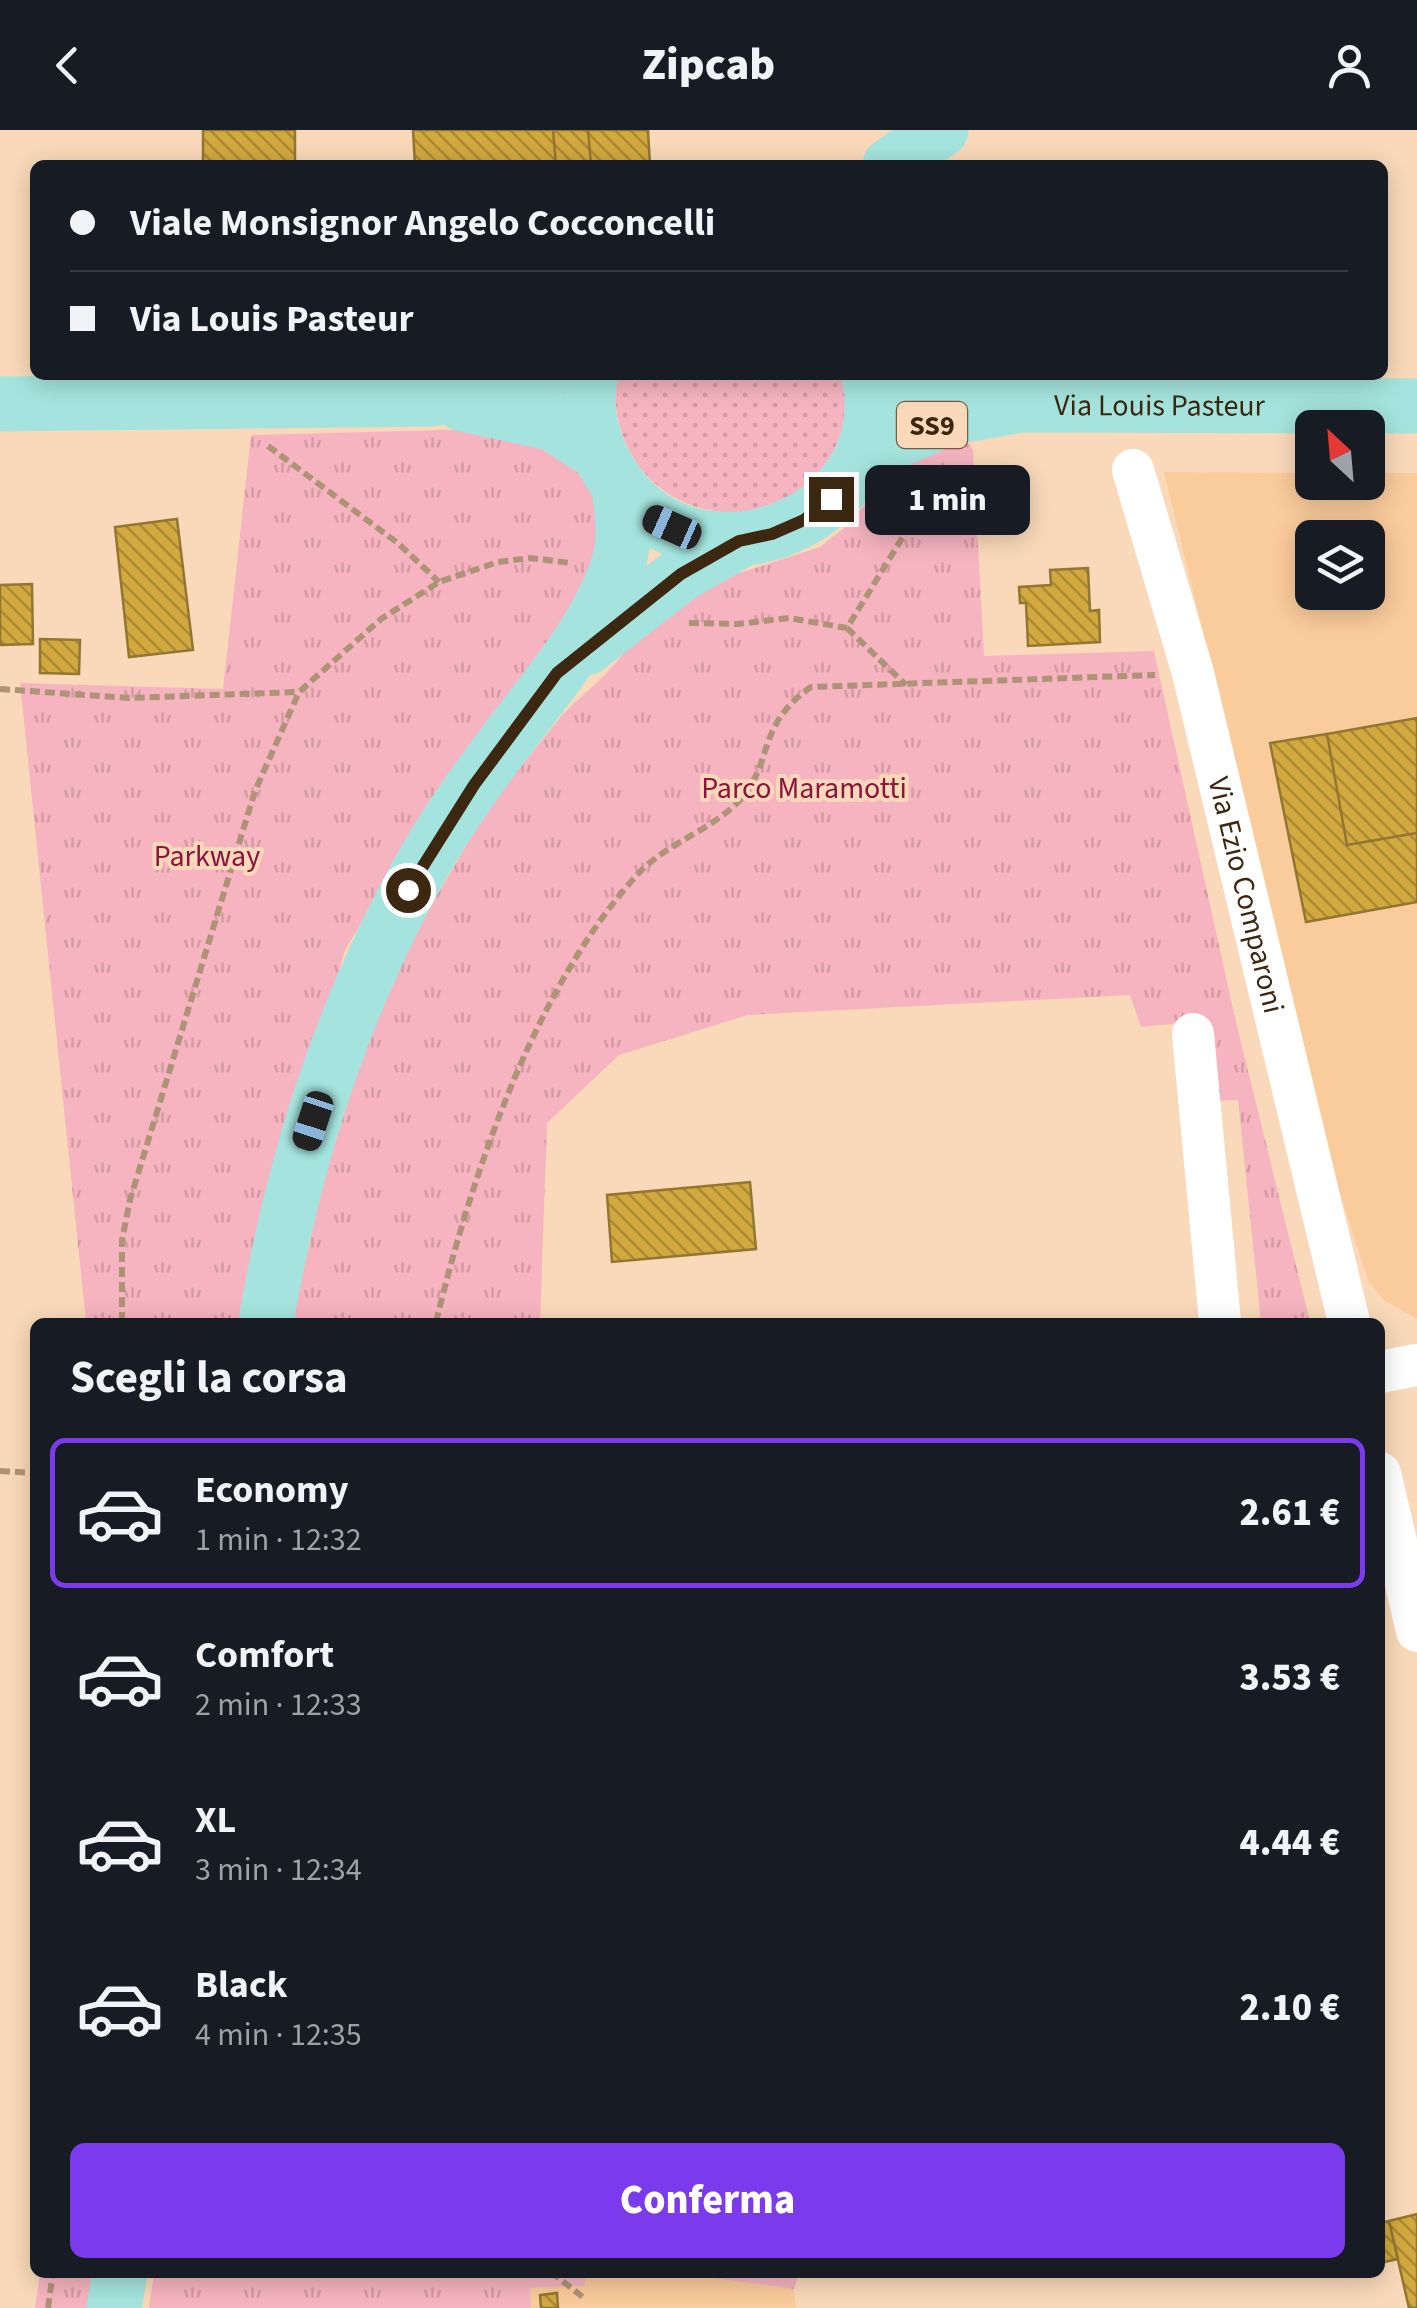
<!DOCTYPE html>
<html lang="it">
<head>
<meta charset="utf-8">
<style>
  body { margin:0; font-family:"Source Sans 3",sans-serif; background:#20242c; color:#f1f3f6; height:100vh; display:flex; flex-direction:column; font-size:38px; white-space:nowrap }
  * { box-sizing:border-box; margin:0 }
  p { font-size:32px; color:#9ea1a6 }
  .icon { flex:none; width:55px; height:55px; fill:none; stroke:currentColor; stroke-width:2; stroke-linecap:round; stroke-linejoin:round }
  .map { position:relative; flex:1; overflow:hidden }
  .side { position:absolute; left:30px; top:1188px; width:1355px; height:960px; display:flex; flex-direction:column; background:#171b24; border-radius:15px; box-shadow:0 5px 25px #0003 }
  .side>* { flex:none }
  .guide { position:absolute; left:30px; top:30px; width:1358px; height:220px; border-radius:15px; box-shadow:0 5px 25px #0003; display:grid; align-content:center; height:220px; padding:0 40px; background:#171b24 }
  .needle { width:65px; rotate:334deg }
  .fabs { position:absolute; left:1295px; top:280px; display:grid; gap:20px }
  .fabs a { display:grid; place-items:center; width:90px; height:90px; border-radius:15px; background:#171b24; box-shadow:0 5px 25px #0003; font-size:50px }
  .end { position:absolute; width:45px; height:45px; margin:-22px; border:12px solid #3c2811; background:#fff; box-shadow:0 0 0 5px #fff }
  .from { border-radius:50% }
  .bubble { position:absolute; height:70px; border-radius:15px; background:#171b24; box-shadow:0 5px 25px #0003; font-size:32px; font-weight:800; line-height:70px; text-align:center }
  .car { position:absolute; width:30px; height:60px; margin:-30px -15px; border-radius:12px; box-shadow:0 0 8px 2px #0007; background:linear-gradient(#222 24%,#8ab4d8 0 40%,#222 0 76%,#8ab4d8 0 86%,#222 0) }
  .guide b { display:flex; align-items:center; gap:35px; height:95px; font-size:38px }
  .guide b+b { border-top:2px solid #363941 }
  .guide i { width:25px; height:25px; background:#f1f3f6 }
  ul { padding:0; list-style:none }
  li { display:flex; align-items:center; gap:30px; height:150px; margin:0 20px 15px; padding:0 20px; border:5px solid transparent; border-radius:15px }
  li div { flex:1 }
  li b { display:block; font-size:38px }
  li em { font-style:normal; font-weight:800 }
  li.on { border-color:#7c3aed }
  li>.icon { width:90px; height:90px; stroke-width:1.5 }
  h2 { padding:0 40px; font-size:45px; line-height:120px }
  .cta { display:flex; gap:20px; margin-top:auto; padding:20px 40px }
  .cta a { flex:1; height:115px; border-radius:15px; background:#7c3aed; color:#fff; font-size:40px; font-weight:800; line-height:115px; text-align:center }
  header { display:flex; justify-content:space-between; align-items:center; height:130px; padding:0 40px; background:#171b24; font-size:45px; font-weight:800 }
  .map>svg:first-child { display:block }
</style>
</head>
<body>
<header><svg class="icon" aria-label="back" viewBox="0 0 24 24"><path d="M15 5l-7 7 7 7"/></svg>Zipcab<svg class="icon" aria-label="person" viewBox="0 0 24 24"><circle cx="12" cy="8" r="4"/><path d="M4 21q1-7 8-7t8 7"/></svg></header>
<div class="map">
<svg width="1417" height="2178" viewBox="0 0 1417 2178">
  <defs>
    <pattern id="grass-dots" width="8" height="8" patternUnits="userSpaceOnUse" patternTransform="scale(2.5)"><rect width="8" height="8" fill="#f6b4c0"/><path d="M2 2h.1M6 6h.1" fill="none" stroke="#d49ba4" stroke-width="1.8" stroke-linecap="round"/></pattern>
    <pattern id="park-tufts" width="24" height="20" patternUnits="userSpaceOnUse" patternTransform="scale(2.5)"><rect width="24" height="20" fill="#f6b4c0"/><path d="M3 7l-1-3M5 7V3M7 7l1-3M15 17l-1-3M17 17v-4M19 17l1-3" fill="none" stroke="#d49ba4"/></pattern>
    <pattern id="building-back-hatch" width="6" height="6" patternUnits="userSpaceOnUse" patternTransform="scale(2.5)"><rect width="6" height="6" fill="#d2a93e"/><path d="M-1 5l2 2M0 0l6 6M5-1l2 2" fill="none" stroke="#ac8a33"/></pattern>
  </defs>
  <rect width="100%" height="100%" fill="#f9d9b9"/>
  <path fill="#facb9b" fill-rule="evenodd" d="M1164,342L1312,343V352H1368V343H1417V1189L1384,1170L1368,1150L1341,1067ZM1312,408H1368V462H1312Z
    M586,2143H676L794,2159L796,2178H531L530,2158L585,2156Z"/>
  <path fill="url(#grass-dots)" d="M615,245H844C845,260 847,277 844,291C812,431 605,406 615,245Z"/>
  <path fill="url(#park-tufts)" d="M959,297L973,320L984,526L1154,521L1235,888L1310,1192H1261L1238,970L1216,971L1209,890L1141,897L1130,865L748,885L619,925L547,993L540,1192H292L330,1021L376,888L422,791L488,678L563,584L606,544L653,489L715,451L820,417L849,394L901,330Z
    M523,298L581,337L602,375L587,462L444,655L345,820L248,1151L242,1192H86L20,553L223,559L251,305Z
    M40,2143H98L92,2178H35Z
    M154,2143V2142L586,2143L585,2156L530,2158L531,2178H149Z
    M676,2143L799,2142V2143L794,2159Z"/>
  <path fill="url(#building-back-hatch)" stroke="#927632" stroke-width="2.5" d="M203,0H295V35H203Z
    M413,0H553L556,35H415Z
    M553,0H588L591,35H556Z
    M588,0H648L650,35H591Z
    M56,32L175,33V35H56Z
    M177,389L193,520L129,527L115,397Z
    M1088,438L1090,481L1099,480L1100,512L1028,516L1026,473H1020L1019,457L1051,455L1050,440Z
    M32,454L33,514L0,515V455Z
    M40,509L80,510L79,544L40,543Z
    M1417,588V703L1347,715L1327,604Z
    M1327,604L1347,715L1417,703V772L1306,792L1270,613Z
    M750,1052L756,1119L612,1132L607,1065Z
    M1417,2084V2178H1409L1389,2091Z
    M1389,2091L1398,2129L1380,2133V2093Z
    M557,2163L558,2178H541L540,2165Z"/>
  <g fill="none" stroke-linecap="round" stroke-linejoin="round">
    <path stroke="#af9377" stroke-width="6" stroke-dasharray="10 5" stroke-linecap="butt" d="M268,316L399,414L439,452
      M689,493L738,494L789,488L847,498L945,338
      M847,498L906,555
      M0,559L129,568L298,562
      M122,1192V1110L130,1070L255,661L299,562L381,489L439,452L498,432L530,428L571,433
      M436,1192C471,1047 534,859 636,746C664,714 711,701 740,670C774,632 756,595 811,557L1155,545
      M0,1341L35,1343
      M551,2142L584,2168
      M48,2178L53,2142"/>
    <g stroke="#fff" stroke-width="42">
      <path id="s1" d="M1133,340L1193,543L1349,1192"/>
      <path d="M1193,904L1220,1192"/>
      <path d="M1380,1242L1417,1235"/>
      <path d="M1380,1343L1417,1501"/>
    </g>
    <g stroke="#a5e4de" stroke-width="55">
      <path d="M890,35L941,0"/>
      <path d="M591,245C583,278 592,313 609,341C687,474 900,397 869,245"/>
      <path d="M904,245L951,261L1003,272"/>
      <path d="M0,274L430,269L516,256L542,245"/>
      <path d="M463,274L552,293L598,323"/>
      <path id="s2" d="M853,341L900,309L948,288L1021,275L1417,276"/>
      <path d="M586,518L681,444L739,411"/>
      <path d="M266,1192C291,1043 336,897 407,763C434,710 470,658 506,611C546,557 600,497 619,432C626,407 622,383 619,357"/>
      <path d="M114,2178L120,2142"/>
    </g>
  </g>
  <g fill="none" stroke-linecap="round" stroke-linejoin="round">
    <path stroke="#3c2811" stroke-width="12" d="M408,760L474,655L557,543L681,444L739,411L772,404L804,390L831,369"/>
  </g>
  <g text-anchor="middle" stroke-width="8" stroke-linejoin="round" paint-order="stroke">
    <rect fill="#f9d9b9" stroke="#755d43" stroke-width="2.5" x="897" y="272" width="70" height="46" rx="8"/>
    <g font-size="28" font-weight="bold" fill="#3c2811">
      <text x="932" y="305">SS9</text>
    </g>
    <g font-size="30" fill="#3c2811" stroke="#f9d9b9">
      <text dy="10" stroke="none"><textPath href="#s2" startOffset="322">Via Louis Pasteur</textPath></text>
      <text dy="10" stroke="none"><textPath href="#s1" startOffset="440">Via Ezio Comparoni</textPath></text>
    </g>
    <g font-size="30" fill="#8c143f" stroke="#f9d9b9">
      <text x="804" y="668">Parco Maramotti</text>
      <text x="207" y="736">Parkway</text>
    </g>
  </g>
</svg>
<div class="fabs">
<a><svg class="needle" viewBox="-14 -14 28 28"><path d="M0-13l5 13h-10z" fill="#e53935"/><path d="M0 13l5-13h-10z" fill="#9ea1a6"/></svg></a>
<a><svg class="icon" aria-label="layers" viewBox="0 0 24 24"><path d="M12 4l9 5-9 5-9-5zM3 14l9 5 9-5"/></svg></a>
</div>
<i class="end from" style="left:408px;top:760px"></i>
<i class="end" style="left:831px;top:369px"></i>
<div class="bubble" style="left:865px;top:335px;width:165px">1 min</div>
<i class="car" style="left:672px;top:397px;rotate:294deg"></i>
<i class="car" style="left:313px;top:991px;rotate:198deg"></i>
<div class="guide">
<b><i class="from"></i>Viale Monsignor Angelo Cocconcelli</b>
<b><i></i>Via Louis Pasteur</b>
</div>
<section class="side">
<h2>Scegli la corsa</h2>
<ul>
<li class="on"><svg class="icon" aria-label="car" viewBox="0 0 24 24"><path d="M5 17H2v-5l4-1 3-4h7l3 4 3 1v5h-3M9 17h6M6 11h13"/><circle cx="7" cy="17" r="2"/><circle cx="17" cy="17" r="2"/></svg><div><b>Economy</b><p>1 min · 12:32</p></div><em>2.61 €</em></li>
<li><svg class="icon" aria-label="car" viewBox="0 0 24 24"><path d="M5 17H2v-5l4-1 3-4h7l3 4 3 1v5h-3M9 17h6M6 11h13"/><circle cx="7" cy="17" r="2"/><circle cx="17" cy="17" r="2"/></svg><div><b>Comfort</b><p>2 min · 12:33</p></div><em>3.53 €</em></li>
<li><svg class="icon" aria-label="car" viewBox="0 0 24 24"><path d="M5 17H2v-5l4-1 3-4h7l3 4 3 1v5h-3M9 17h6M6 11h13"/><circle cx="7" cy="17" r="2"/><circle cx="17" cy="17" r="2"/></svg><div><b>XL</b><p>3 min · 12:34</p></div><em>4.44 €</em></li>
<li><svg class="icon" aria-label="car" viewBox="0 0 24 24"><path d="M5 17H2v-5l4-1 3-4h7l3 4 3 1v5h-3M9 17h6M6 11h13"/><circle cx="7" cy="17" r="2"/><circle cx="17" cy="17" r="2"/></svg><div><b>Black</b><p>4 min · 12:35</p></div><em>2.10 €</em></li>
</ul>
<div class="cta"><a>Conferma</a></div>
</section>
</div>
</body>
</html>
